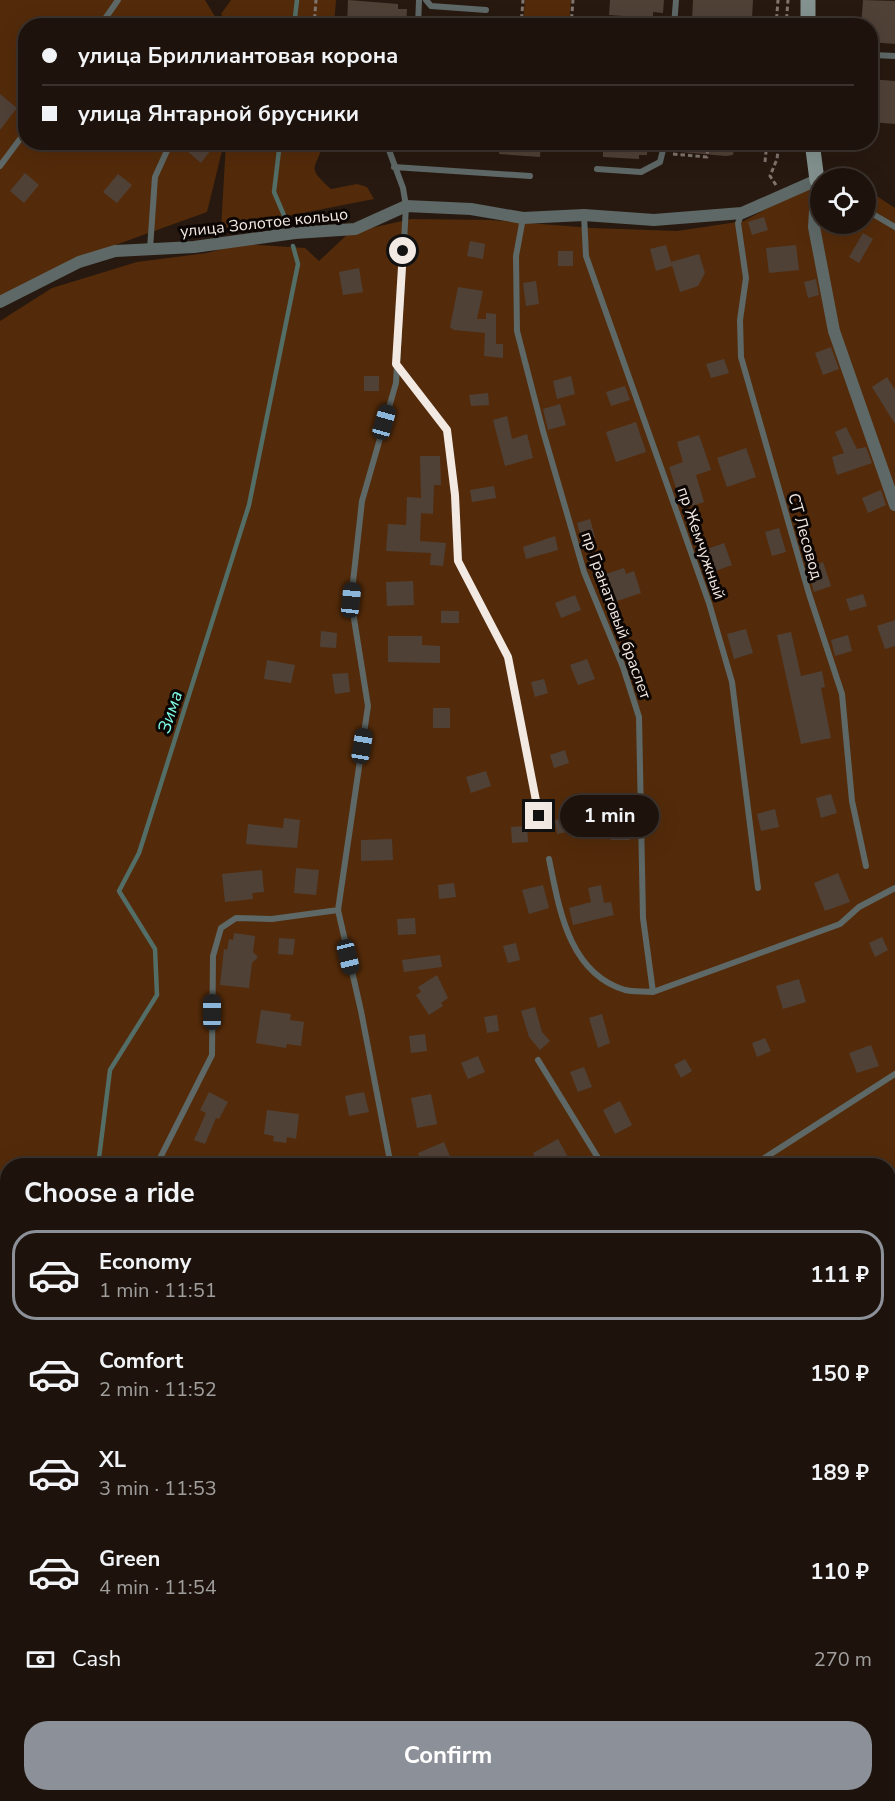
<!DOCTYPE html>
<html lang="en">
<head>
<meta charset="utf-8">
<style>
  body { margin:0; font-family:"Nunito Sans",sans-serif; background:#2a201a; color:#f1f3f6; height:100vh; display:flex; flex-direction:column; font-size:22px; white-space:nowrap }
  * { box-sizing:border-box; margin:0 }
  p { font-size:20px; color:#a09e9d }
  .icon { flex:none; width:33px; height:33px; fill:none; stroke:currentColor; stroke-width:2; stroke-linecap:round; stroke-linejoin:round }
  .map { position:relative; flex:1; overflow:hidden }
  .side { position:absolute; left:0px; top:1158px; width:896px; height:644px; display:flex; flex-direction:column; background:#1d130c; border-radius:24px 24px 0 0; box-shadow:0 6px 24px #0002,0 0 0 2px #3b322d }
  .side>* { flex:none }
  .hud { position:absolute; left:18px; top:18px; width:860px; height:132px; border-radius:24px; box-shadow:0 6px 24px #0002,0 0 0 2px #3b322d; display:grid; align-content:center; height:132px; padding:0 24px; background:#1d130c }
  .controls { position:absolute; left:810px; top:168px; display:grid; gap:12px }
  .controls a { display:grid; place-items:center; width:66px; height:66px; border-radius:50%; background:#1d130c; box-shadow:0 6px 24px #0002,0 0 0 2px #3b322d; font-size:30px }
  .end { position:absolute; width:27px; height:27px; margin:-14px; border:8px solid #f3e9e3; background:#111; box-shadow:0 0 0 3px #111 }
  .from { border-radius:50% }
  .bubble { position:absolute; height:42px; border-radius:21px; background:#1d130c; box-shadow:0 6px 24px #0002,0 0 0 2px #3b322d; font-size:20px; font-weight:700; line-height:42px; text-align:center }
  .car { position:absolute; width:18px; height:36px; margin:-18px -9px; border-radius:8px; box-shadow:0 0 4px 2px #0007; background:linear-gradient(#222 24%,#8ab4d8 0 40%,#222 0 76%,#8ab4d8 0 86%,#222 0) }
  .hud b { display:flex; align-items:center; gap:21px; height:57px; font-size:22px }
  .hud b+b { border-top:2px solid #3b322d }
  .hud i { width:15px; height:15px; background:#f1f3f6 }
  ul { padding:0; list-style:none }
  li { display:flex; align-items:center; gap:18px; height:90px; margin:0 12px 9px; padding:0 12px; border:3px solid transparent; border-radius:24px }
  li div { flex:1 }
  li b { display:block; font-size:22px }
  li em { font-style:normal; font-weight:700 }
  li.active { border-color:#8c9099 }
  li>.icon { width:54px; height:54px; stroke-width:1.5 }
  h2 { padding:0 24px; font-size:27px; line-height:72px }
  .pay { display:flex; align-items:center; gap:15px; height:66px; padding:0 24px; font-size:22px }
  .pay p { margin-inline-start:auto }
  .action { display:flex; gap:12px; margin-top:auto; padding:12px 24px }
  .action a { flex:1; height:69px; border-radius:24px; background:#8c9099; color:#fff; font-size:24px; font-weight:700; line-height:69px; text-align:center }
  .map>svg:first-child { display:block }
</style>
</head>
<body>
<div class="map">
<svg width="895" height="1801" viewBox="0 0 895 1801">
  <rect width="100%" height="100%" fill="#271910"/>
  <path fill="#532b0a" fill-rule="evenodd" d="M0,0H205L220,25L26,26V142L224,143L207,212L107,248L0,296Z
    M231,0H336L334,25H228L221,14Z
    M525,0H571L569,25L523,23Z
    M226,143H323C317,170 304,165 331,189L357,184L367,187L374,199L221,229Z
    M820,179V224H866V189L895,208V1801H0V321L52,288L137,262L207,253L241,244L305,248L319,261L349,233L411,219L490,220L593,228L677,231L744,221ZM8,1166H888V1794H8Z"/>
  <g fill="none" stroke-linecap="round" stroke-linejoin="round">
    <path stroke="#536d67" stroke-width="4.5" d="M294,26L297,0
      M280,142L274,192L286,220
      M98,1166L110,1070L157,995L155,949L119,891L139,853L249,505L298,264L293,246
      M139,1794L142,1801"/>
  </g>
  <path fill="#504137" d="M348,0L398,4V9H407L406,26H347Z
    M610,0H664L663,13L653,12V18L609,15Z
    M693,0H753L752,18H743V22L736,24L692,20Z
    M863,0L895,1V44L870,42V26H861Z
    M870,79L895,81V124L870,122Z
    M0,94L17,108L0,130Z
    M194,142H217L201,163L187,151Z
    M500,142H541L540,157L499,154Z
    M603,142H648L647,155H639V159L603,157Z
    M670,142H735L733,155L726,156L668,151Z
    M25,173L39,185L24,203L10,191Z
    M118,174L132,185L117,203L103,192Z
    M764,217L768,230L752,235L748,222Z
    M863,233L873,239L859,263L849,257Z
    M470,241L485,244L483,259L467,256Z
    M666,245L672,266L656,271L650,249Z
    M796,245L799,270L769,273L766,248Z
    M558,251H573V266H558Z
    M699,254L705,273L698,286L680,292L671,262Z
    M359,268L363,292L343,295L339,272Z
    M816,279L819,295L808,298L804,282Z
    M536,281L539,304L526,306L523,283Z
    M458,287L483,291L477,319H486V313L496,314V344H503V358L484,356L485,333L454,330L450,327Z
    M831,347L839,369L823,375L815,353Z
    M724,359L729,373L711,378L706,364Z
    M364,376H379V391H364Z
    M571,376L575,394L557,399L553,381Z
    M887,377L895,390V424L872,387Z
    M625,386L630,400L611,406L606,392Z
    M488,393L489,405L471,406L469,395Z
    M560,404L566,425L548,430L543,409Z
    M507,416L512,439L527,434L533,458L505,466L493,420Z
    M636,422L646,452L616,462L606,432Z
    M846,427L857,449L866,447L872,463L837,475L832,457L844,453L835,432Z
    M699,435L711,470L696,475L704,502L683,509L669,467L683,462L677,442Z
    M746,448L756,477L727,487L717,458Z
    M420,456H440L441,485H434L433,514L421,513L420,541L446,543L443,566L430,565L431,553L386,551L388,524L406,525L407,497L421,498Z
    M494,486L496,498L472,502L470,490Z
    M881,490L886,505L868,513L862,498Z
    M590,519L595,537L582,541L577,523Z
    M779,528L786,552L772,556L765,532Z
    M555,536L558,550L526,559L523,547Z
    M724,543L732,565L707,574L699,552Z
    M823,562L831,586L814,592L807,568Z
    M624,568L626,574L634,571L641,593L605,605L602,594L603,575Z
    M413,581L414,605L387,606L386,582Z
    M863,594L867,606L850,611L846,599Z
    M575,595L581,610L561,618L555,603Z
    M441,611H459V623H441Z
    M895,620V646L885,649L877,626Z
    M746,629L753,653L734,659L727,634Z
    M321,631L337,633L336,648L320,647Z
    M791,632L801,676L822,671L825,687L821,688L831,738L801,744L777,635Z
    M848,635L852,651L835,656L831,640Z
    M388,636H422V645L440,646V663L388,662Z
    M587,659L595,679L578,685L570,665Z
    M267,660L295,665L291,683L264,679Z
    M348,673L350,692L335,694L332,674Z
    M544,679L548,693L535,697L531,682Z
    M433,708H450V728H433Z
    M565,750L569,763L554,768L550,755Z
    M486,771L491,786L471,793L466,777Z
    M831,794L837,813L821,818L816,798Z
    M627,807L630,840H611L608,823L557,834L555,820Z
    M775,809L779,827L761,831L757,814Z
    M284,818L300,820L297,848L246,844L248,824L283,828Z
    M527,826L528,842L512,843L511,827Z
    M392,839L393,860L361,861V840Z
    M296,868L319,870L316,895L294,893Z
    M262,870L264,892L252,893L253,899L225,902L222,874Z
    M838,873L850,902L825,911L814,883Z
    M454,883L456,897L439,899L438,885Z
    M543,885L549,908L529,914L522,890Z
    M601,885L604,903L611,902L614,915L573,925L569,908L591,902L588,888Z
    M415,918L416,934L398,935L397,919Z
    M234,933L255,936L253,952L258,957L252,963L249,988L220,985L224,949L227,950L229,939L233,940Z
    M882,937L888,950L875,957L869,943Z
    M279,938L295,939L293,955L278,954Z
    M516,943L520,960L508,963L503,946Z
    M440,955L442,967L404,972L402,960Z
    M437,975L448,998L441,1003L443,1006L429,1015L416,995L421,992L418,987Z
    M799,979L806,1002L783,1009L776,986Z
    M535,1007L542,1032L550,1041L540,1050L529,1037L521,1011Z
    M261,1010L291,1014L290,1020L304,1022L301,1046L287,1044L286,1048L256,1043Z
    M602,1014L610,1043L598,1048L589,1018Z
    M497,1015L499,1031L487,1033L484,1017Z
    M425,1034L427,1051L411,1053L409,1036Z
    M765,1038L771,1051L757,1057L752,1043Z
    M871,1045L879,1066L857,1073L849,1053Z
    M478,1056L485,1072L468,1079L461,1063Z
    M685,1059L692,1071L681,1078L674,1065Z
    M584,1067L592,1087L578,1092L570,1072Z
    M209,1092L228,1102L219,1119L216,1118L205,1144L194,1140L206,1113L200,1110Z
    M364,1092L369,1112L349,1116L345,1096Z
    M431,1094L437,1124L417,1128L411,1098Z
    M620,1101L632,1125L615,1134L603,1110Z
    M267,1110L299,1114L296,1139L287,1137L286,1143L273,1141L274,1136L264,1134Z
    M558,1139L568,1157L551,1166H539L533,1153Z
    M444,1142L454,1166H423L418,1153Z"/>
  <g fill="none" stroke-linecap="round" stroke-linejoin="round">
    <path stroke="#81756e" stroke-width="3" stroke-dasharray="4.5 3" stroke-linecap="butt" d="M314,26L316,0
      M521,26L523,0
      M571,26L573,0
      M776,26L778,0
      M786,26L788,0
      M790,142L799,148
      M673,154L707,157L708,144
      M765,162L767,142
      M776,185L770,176L777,159L779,142
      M0,1725L8,1719"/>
    <path stroke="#5e6866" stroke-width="6" d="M426,0L431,6L486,10
      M100,26L118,0
      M418,26L419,0
      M674,26L676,0
      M874,55L895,56
      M386,142L403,188L406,206L396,383L362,501L351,600L368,706L338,910L361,1011L391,1166
      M0,166L26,131
      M394,167L530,176
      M597,169L641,172L660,162L665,142
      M866,210L895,227
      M742,213L738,223L746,278L740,320L741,357L809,594L842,694L852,801L866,866
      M584,215L586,256L709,603L732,682L758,888
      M523,218L516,256L517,331L543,431L584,572L623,667L639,717L643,918L653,992
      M150,249L155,177L171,142
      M396,365L447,430L455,495L458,561L508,657L539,816
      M549,859C559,907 568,973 625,990C633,992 644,991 653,992L840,924L859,907L895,888
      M538,1060L603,1166
      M156,1166L212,1055L213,956L221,928L236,918L272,919L338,910
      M752,1166L895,1074
      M888,1355L895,1349
      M888,1663L895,1668
      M369,1794L372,1801
      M672,1794L675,1801
      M531,1801L549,1794"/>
    <path stroke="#5e6866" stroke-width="12" d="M0,302L79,262L115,251L194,247L295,233L355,229L406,206L471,209L523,218L584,215L654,220L742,213L817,180L814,227L834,331L895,505
      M888,1322L895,1318"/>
    <path stroke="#849390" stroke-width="15" d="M808,0V26
      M812,142L817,180"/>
  </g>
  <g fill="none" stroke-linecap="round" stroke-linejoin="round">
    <path stroke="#f3e9e3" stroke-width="8" d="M403,251L396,364L447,430L455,495L458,561L508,657L539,816"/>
  </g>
  <g text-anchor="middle" stroke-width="6" stroke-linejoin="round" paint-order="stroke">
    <g font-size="16" fill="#f3e9e3" stroke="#0b0604">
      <text transform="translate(264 222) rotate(-6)" y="6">улица Золотое кольцо</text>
      <text transform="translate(806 536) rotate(74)" y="6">СТ Лесовод</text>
      <text transform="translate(702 543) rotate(71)" y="6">пр Жемчужный</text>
      <text transform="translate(617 615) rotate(70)" y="6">пр Гранатовый браслет</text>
    </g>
    <g font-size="18" font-style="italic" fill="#80fee8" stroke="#0b0604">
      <text transform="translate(170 712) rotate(-72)" y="6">Зима</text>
    </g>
  </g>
</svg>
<div class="controls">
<a><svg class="icon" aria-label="locate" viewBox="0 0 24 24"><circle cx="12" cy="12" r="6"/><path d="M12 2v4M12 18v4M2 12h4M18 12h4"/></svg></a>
</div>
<i class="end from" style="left:403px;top:251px"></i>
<i class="end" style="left:539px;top:816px"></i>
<div class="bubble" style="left:560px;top:795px;width:99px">1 min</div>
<i class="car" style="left:384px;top:422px;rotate:16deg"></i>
<i class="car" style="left:351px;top:600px;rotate:6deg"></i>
<i class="car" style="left:362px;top:746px;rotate:9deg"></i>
<i class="car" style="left:348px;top:957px;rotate:166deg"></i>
<i class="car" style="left:212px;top:1012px;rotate:0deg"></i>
<div class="hud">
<b><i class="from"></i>улица Бриллиантовая корона</b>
<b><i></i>улица Янтарной брусники</b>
</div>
<section class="side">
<h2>Choose a ride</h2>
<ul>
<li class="active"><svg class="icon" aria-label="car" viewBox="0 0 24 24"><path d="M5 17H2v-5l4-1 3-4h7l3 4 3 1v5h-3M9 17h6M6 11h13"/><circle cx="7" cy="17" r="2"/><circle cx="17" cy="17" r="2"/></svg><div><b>Economy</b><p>1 min · 11:51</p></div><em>111 ₽</em></li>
<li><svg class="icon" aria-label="car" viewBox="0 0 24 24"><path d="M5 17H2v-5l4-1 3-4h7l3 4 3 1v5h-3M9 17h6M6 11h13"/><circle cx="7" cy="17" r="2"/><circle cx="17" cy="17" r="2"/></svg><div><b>Comfort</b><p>2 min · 11:52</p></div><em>150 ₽</em></li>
<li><svg class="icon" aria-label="car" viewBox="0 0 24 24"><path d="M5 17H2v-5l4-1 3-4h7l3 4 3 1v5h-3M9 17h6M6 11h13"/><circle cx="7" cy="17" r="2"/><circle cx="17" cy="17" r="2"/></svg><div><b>XL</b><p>3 min · 11:53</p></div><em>189 ₽</em></li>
<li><svg class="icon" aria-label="car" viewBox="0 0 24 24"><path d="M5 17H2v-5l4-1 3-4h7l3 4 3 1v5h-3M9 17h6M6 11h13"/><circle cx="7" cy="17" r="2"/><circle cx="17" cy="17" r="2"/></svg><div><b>Green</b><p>4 min · 11:54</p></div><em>110 ₽</em></li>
</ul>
<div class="pay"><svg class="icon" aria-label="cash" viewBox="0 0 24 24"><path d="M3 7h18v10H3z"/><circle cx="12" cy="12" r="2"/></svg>Cash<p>270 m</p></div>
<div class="action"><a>Confirm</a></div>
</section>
</div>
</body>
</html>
